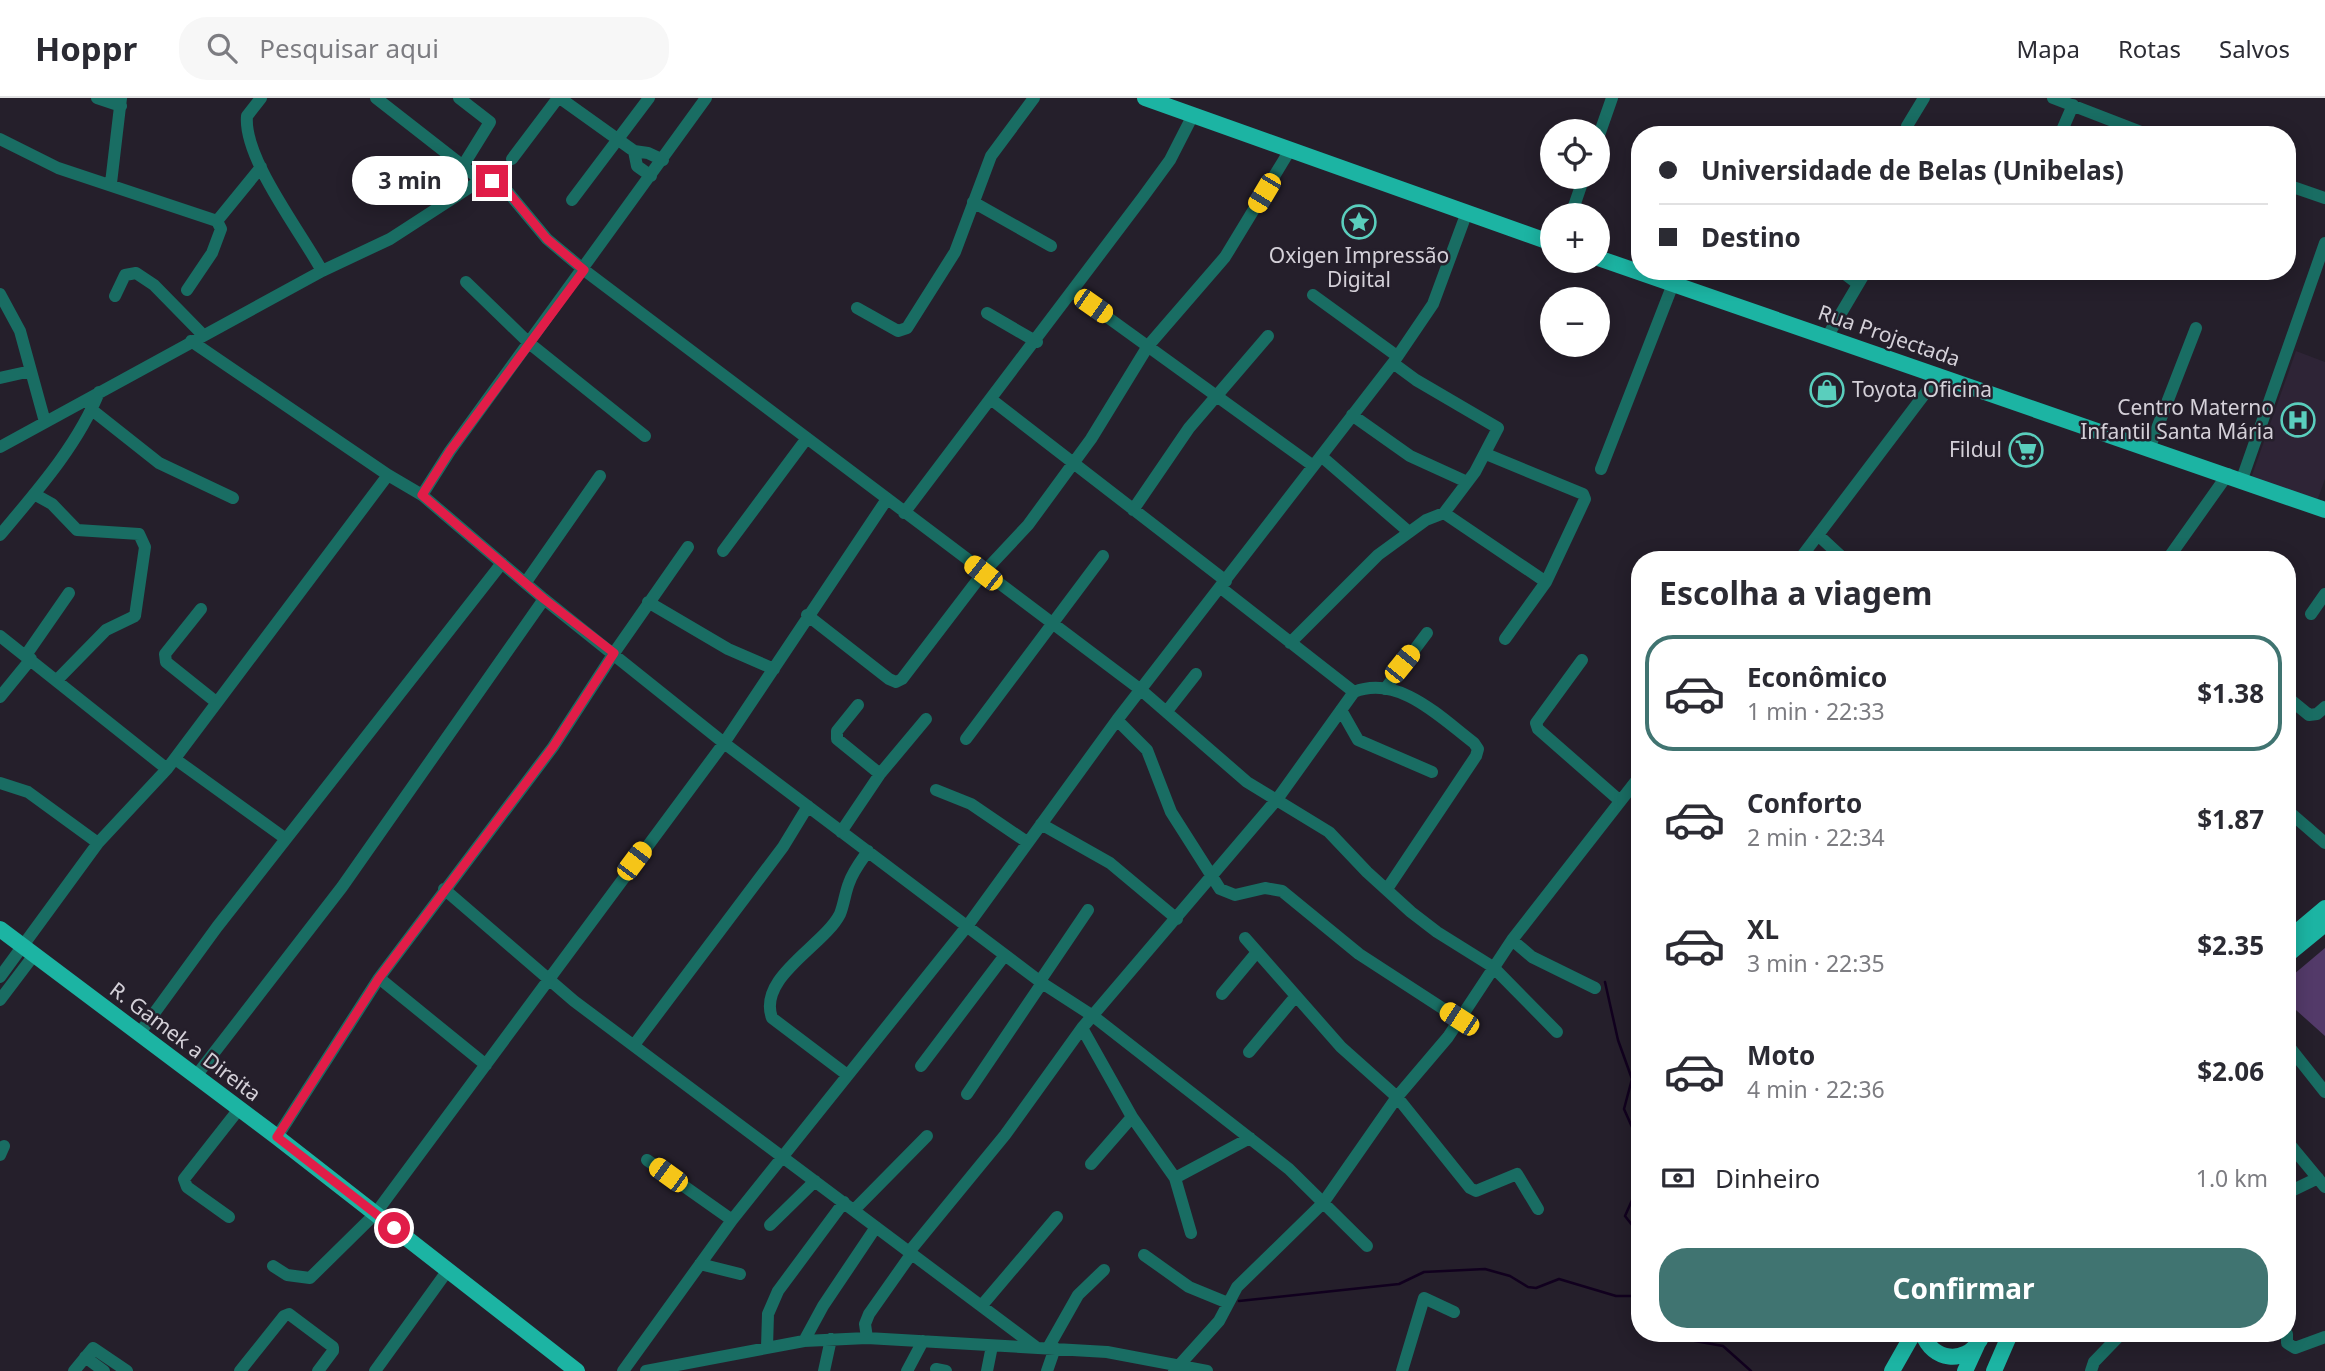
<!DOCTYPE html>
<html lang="pt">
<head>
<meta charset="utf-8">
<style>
  body { margin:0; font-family:"Noto Sans",sans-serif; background:#f7f7f7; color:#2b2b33; height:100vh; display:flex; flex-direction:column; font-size:26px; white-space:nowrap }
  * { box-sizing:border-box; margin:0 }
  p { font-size:23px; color:#7c7c81 }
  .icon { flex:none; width:38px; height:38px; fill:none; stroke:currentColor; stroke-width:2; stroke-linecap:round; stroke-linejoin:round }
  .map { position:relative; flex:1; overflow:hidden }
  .drawer { position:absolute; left:1631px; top:453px; width:665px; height:791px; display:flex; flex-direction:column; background:#fff; border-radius:28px; box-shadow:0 4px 18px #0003 }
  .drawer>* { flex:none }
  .banner { position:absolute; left:1631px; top:28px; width:665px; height:154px; border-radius:28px; box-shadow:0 4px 18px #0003; display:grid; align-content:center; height:154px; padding:0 28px; background:#fff }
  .controls { position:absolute; left:1540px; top:21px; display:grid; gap:14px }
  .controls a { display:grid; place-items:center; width:70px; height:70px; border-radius:50%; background:#fff; box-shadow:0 4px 18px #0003; font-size:35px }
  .end { position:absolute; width:32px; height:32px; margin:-16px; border:9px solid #e11d48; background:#fff; box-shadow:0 0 0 4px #fff }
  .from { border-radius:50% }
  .bubble { position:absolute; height:49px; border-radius:24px; background:#fff; box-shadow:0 4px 18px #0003; font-size:23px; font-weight:700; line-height:49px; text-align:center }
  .car { position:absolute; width:21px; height:42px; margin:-21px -10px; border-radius:9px; box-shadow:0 0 5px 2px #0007; background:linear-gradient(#f5c518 24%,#345 0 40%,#f5c518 0 76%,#345 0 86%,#f5c518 0) }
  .banner b { display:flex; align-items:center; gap:24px; height:66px; font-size:26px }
  .banner b+b { border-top:2px solid #e1e1e2 }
  .banner i { width:18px; height:18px; background:#2b2b33 }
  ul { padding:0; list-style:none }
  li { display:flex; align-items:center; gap:21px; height:116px; margin:0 14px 10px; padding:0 14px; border:4px solid transparent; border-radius:28px }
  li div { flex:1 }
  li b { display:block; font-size:26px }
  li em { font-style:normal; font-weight:700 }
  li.current { border-color:#407471 }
  li>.icon { width:63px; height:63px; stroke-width:1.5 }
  h2 { padding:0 28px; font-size:32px; line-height:84px }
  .pay { display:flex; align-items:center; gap:18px; height:77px; padding:0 28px; font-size:26px }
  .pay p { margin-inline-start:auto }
  .button { display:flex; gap:14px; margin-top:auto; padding:14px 28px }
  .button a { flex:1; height:80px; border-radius:28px; background:#407471; color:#fff; font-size:28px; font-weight:700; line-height:80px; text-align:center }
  header { display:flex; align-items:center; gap:42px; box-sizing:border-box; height:98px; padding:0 35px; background:#fff; border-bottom:2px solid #e1e1e2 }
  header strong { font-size:33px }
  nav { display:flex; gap:38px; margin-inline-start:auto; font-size:24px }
  .search { width:490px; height:63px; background:#f7f7f7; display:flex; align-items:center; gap:18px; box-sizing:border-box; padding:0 24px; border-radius:28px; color:#7c7c81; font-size:26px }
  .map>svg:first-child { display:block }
</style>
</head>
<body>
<header>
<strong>Hoppr</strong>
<div class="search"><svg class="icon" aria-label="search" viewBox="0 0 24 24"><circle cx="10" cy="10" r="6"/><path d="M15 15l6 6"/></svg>Pesquisar aqui</div>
<nav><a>Mapa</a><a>Rotas</a><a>Salvos</a></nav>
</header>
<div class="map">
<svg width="2325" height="1273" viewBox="0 0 2325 1273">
  <rect width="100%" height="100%" fill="#251f2b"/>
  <path fill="#2e2436" d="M2296,253L2325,264V381L2316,406L2250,383Z"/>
  <path fill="#533a69" d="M2325,850V938L2287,904V882Z"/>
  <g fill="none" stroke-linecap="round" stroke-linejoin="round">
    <path stroke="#11001e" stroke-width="2.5" d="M1605,884L1618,942L1632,981L1624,1011L1640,1047
      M1640,1060L1633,1100L1625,1118L1640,1137
      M1239,1203L1399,1186L1424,1174L1485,1171L1510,1178L1528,1189L1536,1190L1559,1181L1616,1198H1640
      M1679,1236L1695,1243L1723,1248L1751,1273"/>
    <path stroke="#196d63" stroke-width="12" d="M97,0L121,8
      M261,0L247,18C243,60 301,134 322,173
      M376,0L481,82
      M459,0L490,24L464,66
      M560,0L634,53L648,55L663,62
      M2053,0L2149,37
      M1907,28L1924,0
      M2060,37L2073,7
      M1598,40L1612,0
      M0,41L58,70L217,123L221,131L212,155L187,192
      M634,53L637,68L651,78
      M512,61L558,0
      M111,85L121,0
      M2287,87L2325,100
      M572,102L649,0
      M973,104L1051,148
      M1571,117L1584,79
      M217,123L261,69
      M1841,173L1858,186
      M466,184L529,245L645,338
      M1074,195L1312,367
      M0,196L20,233L45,324
      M1313,197L1397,258
      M115,198L125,177L136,175L154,187L203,237
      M857,210L898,233L907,230L955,154L991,58L1034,0
      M987,215L1037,244
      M1827,239L1866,173
      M191,243L388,377L422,397L544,501L724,645L1042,885L1093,918L1289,1071L1367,1148
      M0,280L31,273
      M992,302L1226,483
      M92,312L159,365L233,400
      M1352,317L1410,358L1467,384
      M0,349L322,173L390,141L481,82L503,88L547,141L584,172L1141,592L1247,684L1329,734L1367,774L1411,814L1437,834L1493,869L1557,934
      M2149,351L2196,230
      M1486,356L1583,396L1585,401L1546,484L1505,541
      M1321,358L1409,434
      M1601,371L1673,186
      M2242,381L2325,145
      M34,396L52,406L77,432L139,436L145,449L135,518L106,532L57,582
      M422,397L450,353L706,0
      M1133,412L1189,330L1268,238
      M904,415L1143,99L1170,62L1193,17
      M1444,415L1546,484
      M0,437C36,394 78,347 99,294
      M1818,437L1845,462
      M723,453L807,340
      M1799,462L1939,277
      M2167,462L2228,376
      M526,484L600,378
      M1221,490L1354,594
      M648,504L728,551L774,571
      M201,511L165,556L166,564L216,604
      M2311,516L2325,496
      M807,517L889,581L896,584L902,581L983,475L1028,427L1091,341L1148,248L1225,159L1290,52
      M0,538L167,671
      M1290,545L1378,457L1426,422L1444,415L1475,374L1498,330L1416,282L1393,265
      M26,557L69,495
      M1582,562L1536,625L1538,631L1619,702
      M1385,591L1427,535
      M0,599L31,561
      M2287,599L2309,617L2317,616L2325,609
      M858,607L837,633V641L880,676
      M1341,612L1358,642L1432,674
      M1167,613L1196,576
      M1117,622L1147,652L1171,714L1220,791L1235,797L1265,790L1282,793L1359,856L1459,921
      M966,641L1103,458
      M175,661L286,741
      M0,685L28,694L98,745
      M936,692L971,706L1027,744
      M2287,712L2325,745
      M1041,726L1110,765L1177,821
      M841,734L880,676L926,621
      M444,791L574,903L1036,1249
      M1245,840L1341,949L1397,999L1470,1090L1476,1093L1517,1076L1538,1111
      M1512,842L1532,859L1595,890
      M0,879L98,745L167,671L388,377
      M379,880L486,967
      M1040,883L1088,812
      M1222,896L1257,854
      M0,902L34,857
      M1082,930L1132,1019L1175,1080L1191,1135
      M139,936L217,829L502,465
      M2287,946L2325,994
      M634,947L783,749L808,708
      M1249,954L1295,899
      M921,968L1005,857
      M846,976L772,920C757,879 824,848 840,816C844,806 845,795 849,785C853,773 861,763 868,753
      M196,978L342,789L544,501
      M967,996L1042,885
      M277,1039L379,880L553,649L614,555L688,449
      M2287,1043L2325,1089
      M0,1057L4,1048
      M647,1062L732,1122
      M1091,1066L1132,1019
      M1175,1080L1250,1040
      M2287,1095L2318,1080
      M854,1112L927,1038
      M229,1119L187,1089L184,1081L239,1011
      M770,1127L815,1083
      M909,1154L1005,1037L1082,930L1278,700L1354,594C1399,576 1441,620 1474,645L1478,651L1476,658L1387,791
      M1144,1157L1189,1189L1228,1205
      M700,1166L740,1176
      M273,1168L287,1177L310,1180L375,1116L724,645L887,401
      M983,1206L1057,1119
      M2287,1236V1245L2295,1250L2325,1239
      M867,1240L865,1226L869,1216L912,1155
      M804,1243L823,1208L876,1129
      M767,1249L768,1216L778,1193L844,1104
      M1048,1250L1078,1197L1104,1172
      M85,1259L104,1273
      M936,1271L946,1273
      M74,1273L93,1250L127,1273
      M240,1273L284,1218L289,1216L333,1249V1253L318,1273
      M375,1273L448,1172
      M623,1273L732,1122L968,827L1117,622L1393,265L1433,206L1467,114
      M646,1273L804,1243L867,1240L1107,1254L1207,1273
      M824,1273L831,1241
      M907,1273L923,1243
      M987,1273L992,1248
      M1047,1273L1055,1250
      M1174,1273L1219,1223L1237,1189L1323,1105L1397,999L1448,939L1512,842L1640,678
      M1402,1273L1424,1200L1454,1214
      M2091,1273L2094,1264L2121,1236"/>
    <path stroke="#1cb4a3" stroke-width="16" d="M1145,0L1552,145
      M1598,160L2325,412
      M0,831L277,1039L577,1273
      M2287,842L2325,810
      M2287,857L2325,826
      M1923,1236C1932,1263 1965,1267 1980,1242
      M1892,1273L1913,1236
      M1965,1273L1977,1247
      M1994,1273L2010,1236"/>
  </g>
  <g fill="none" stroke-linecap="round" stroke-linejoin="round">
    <path stroke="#e11d48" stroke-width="9" d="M394,1130L277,1039L379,880L553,649L614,555L544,501L422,397L450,353L584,172L547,141L503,88L492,83"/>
  </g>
  <defs>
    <symbol id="sight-ring" viewBox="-11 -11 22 22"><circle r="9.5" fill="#251f2b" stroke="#5acebd" stroke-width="1.5"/><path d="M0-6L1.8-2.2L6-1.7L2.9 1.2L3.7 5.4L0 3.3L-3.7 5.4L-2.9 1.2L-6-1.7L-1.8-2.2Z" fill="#5acebd"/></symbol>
    <symbol id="shop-ring" viewBox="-11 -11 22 22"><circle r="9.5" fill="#251f2b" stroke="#5acebd" stroke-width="1.5"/><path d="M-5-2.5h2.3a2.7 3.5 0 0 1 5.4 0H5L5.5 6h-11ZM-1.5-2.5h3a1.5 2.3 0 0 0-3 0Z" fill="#5acebd"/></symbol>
    <symbol id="hospital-ring" viewBox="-11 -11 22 22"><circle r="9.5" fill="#251f2b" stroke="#5acebd" stroke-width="1.5"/><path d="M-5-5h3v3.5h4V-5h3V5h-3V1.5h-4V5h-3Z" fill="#5acebd"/></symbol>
    <symbol id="supermarket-ring" viewBox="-11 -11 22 22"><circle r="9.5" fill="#251f2b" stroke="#5acebd" stroke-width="1.5"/><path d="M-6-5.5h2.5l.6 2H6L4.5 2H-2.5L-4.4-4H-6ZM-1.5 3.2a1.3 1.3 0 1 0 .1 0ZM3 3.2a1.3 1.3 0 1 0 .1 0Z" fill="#5acebd"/></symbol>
  </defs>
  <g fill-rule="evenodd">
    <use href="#sight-ring" x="1340" y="105" width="38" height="38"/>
    <use href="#shop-ring" x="1808" y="273" width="38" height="38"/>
    <use href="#hospital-ring" x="2279" y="303" width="38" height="38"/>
    <use href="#supermarket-ring" x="2007" y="333" width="38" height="38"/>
  </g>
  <g text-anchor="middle" stroke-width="5" stroke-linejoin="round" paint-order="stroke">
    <g font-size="21" fill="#d4d0d8" stroke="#251f2b" text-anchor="end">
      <text x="1359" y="165" text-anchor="middle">Oxigen Impressão<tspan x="1359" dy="24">Digital</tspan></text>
      <text x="1852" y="299" text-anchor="start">Toyota Oficina</text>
      <text x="2274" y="317">Centro Materno<tspan x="2274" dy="24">Infantil Santa Mária</tspan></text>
      <text x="2002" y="359">Fildul</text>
    </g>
    <g font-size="21" fill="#d4d0d8" stroke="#251f2b">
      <text transform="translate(1889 238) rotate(19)" y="7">Rua Projectada</text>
      <text transform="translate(185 944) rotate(37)" y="7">R. Gamek a Direita</text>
    </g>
  </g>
</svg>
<div class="controls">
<a><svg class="icon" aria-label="locate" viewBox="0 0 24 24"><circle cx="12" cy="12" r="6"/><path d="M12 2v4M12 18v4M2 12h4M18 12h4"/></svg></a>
<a>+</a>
<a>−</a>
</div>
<i class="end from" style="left:394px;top:1130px"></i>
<i class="end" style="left:492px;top:83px"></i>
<div class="bubble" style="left:352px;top:58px;width:116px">3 min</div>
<i class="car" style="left:1264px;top:95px;rotate:211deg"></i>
<i class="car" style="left:1093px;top:208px;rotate:125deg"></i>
<i class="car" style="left:983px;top:475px;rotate:308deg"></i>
<i class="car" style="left:1402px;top:566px;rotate:39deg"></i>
<i class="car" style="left:634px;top:763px;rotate:37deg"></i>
<i class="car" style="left:1459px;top:921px;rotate:303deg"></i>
<i class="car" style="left:668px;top:1077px;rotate:306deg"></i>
<div class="banner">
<b><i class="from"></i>Universidade de Belas (Unibelas)</b>
<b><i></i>Destino</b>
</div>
<section class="drawer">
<h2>Escolha a viagem</h2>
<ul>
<li class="current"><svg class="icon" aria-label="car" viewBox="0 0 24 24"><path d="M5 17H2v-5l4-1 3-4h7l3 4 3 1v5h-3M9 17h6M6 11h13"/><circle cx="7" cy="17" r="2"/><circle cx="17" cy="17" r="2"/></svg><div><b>Econômico</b><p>1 min · 22:33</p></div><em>$1.38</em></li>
<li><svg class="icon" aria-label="car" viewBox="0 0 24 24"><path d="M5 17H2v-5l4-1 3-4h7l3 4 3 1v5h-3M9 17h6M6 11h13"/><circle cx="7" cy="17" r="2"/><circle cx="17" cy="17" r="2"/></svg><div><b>Conforto</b><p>2 min · 22:34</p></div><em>$1.87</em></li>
<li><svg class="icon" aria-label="car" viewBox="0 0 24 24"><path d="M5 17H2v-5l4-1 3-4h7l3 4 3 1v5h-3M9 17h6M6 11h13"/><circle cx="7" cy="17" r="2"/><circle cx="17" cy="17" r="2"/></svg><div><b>XL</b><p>3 min · 22:35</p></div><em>$2.35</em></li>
<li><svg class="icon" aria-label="car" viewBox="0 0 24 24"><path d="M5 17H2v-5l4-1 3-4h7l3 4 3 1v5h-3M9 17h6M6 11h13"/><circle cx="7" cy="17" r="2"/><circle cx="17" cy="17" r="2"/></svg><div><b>Moto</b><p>4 min · 22:36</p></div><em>$2.06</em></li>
</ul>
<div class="pay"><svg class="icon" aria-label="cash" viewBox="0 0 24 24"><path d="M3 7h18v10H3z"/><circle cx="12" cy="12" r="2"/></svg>Dinheiro<p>1.0 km</p></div>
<div class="button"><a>Confirmar</a></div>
</section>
</div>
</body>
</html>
